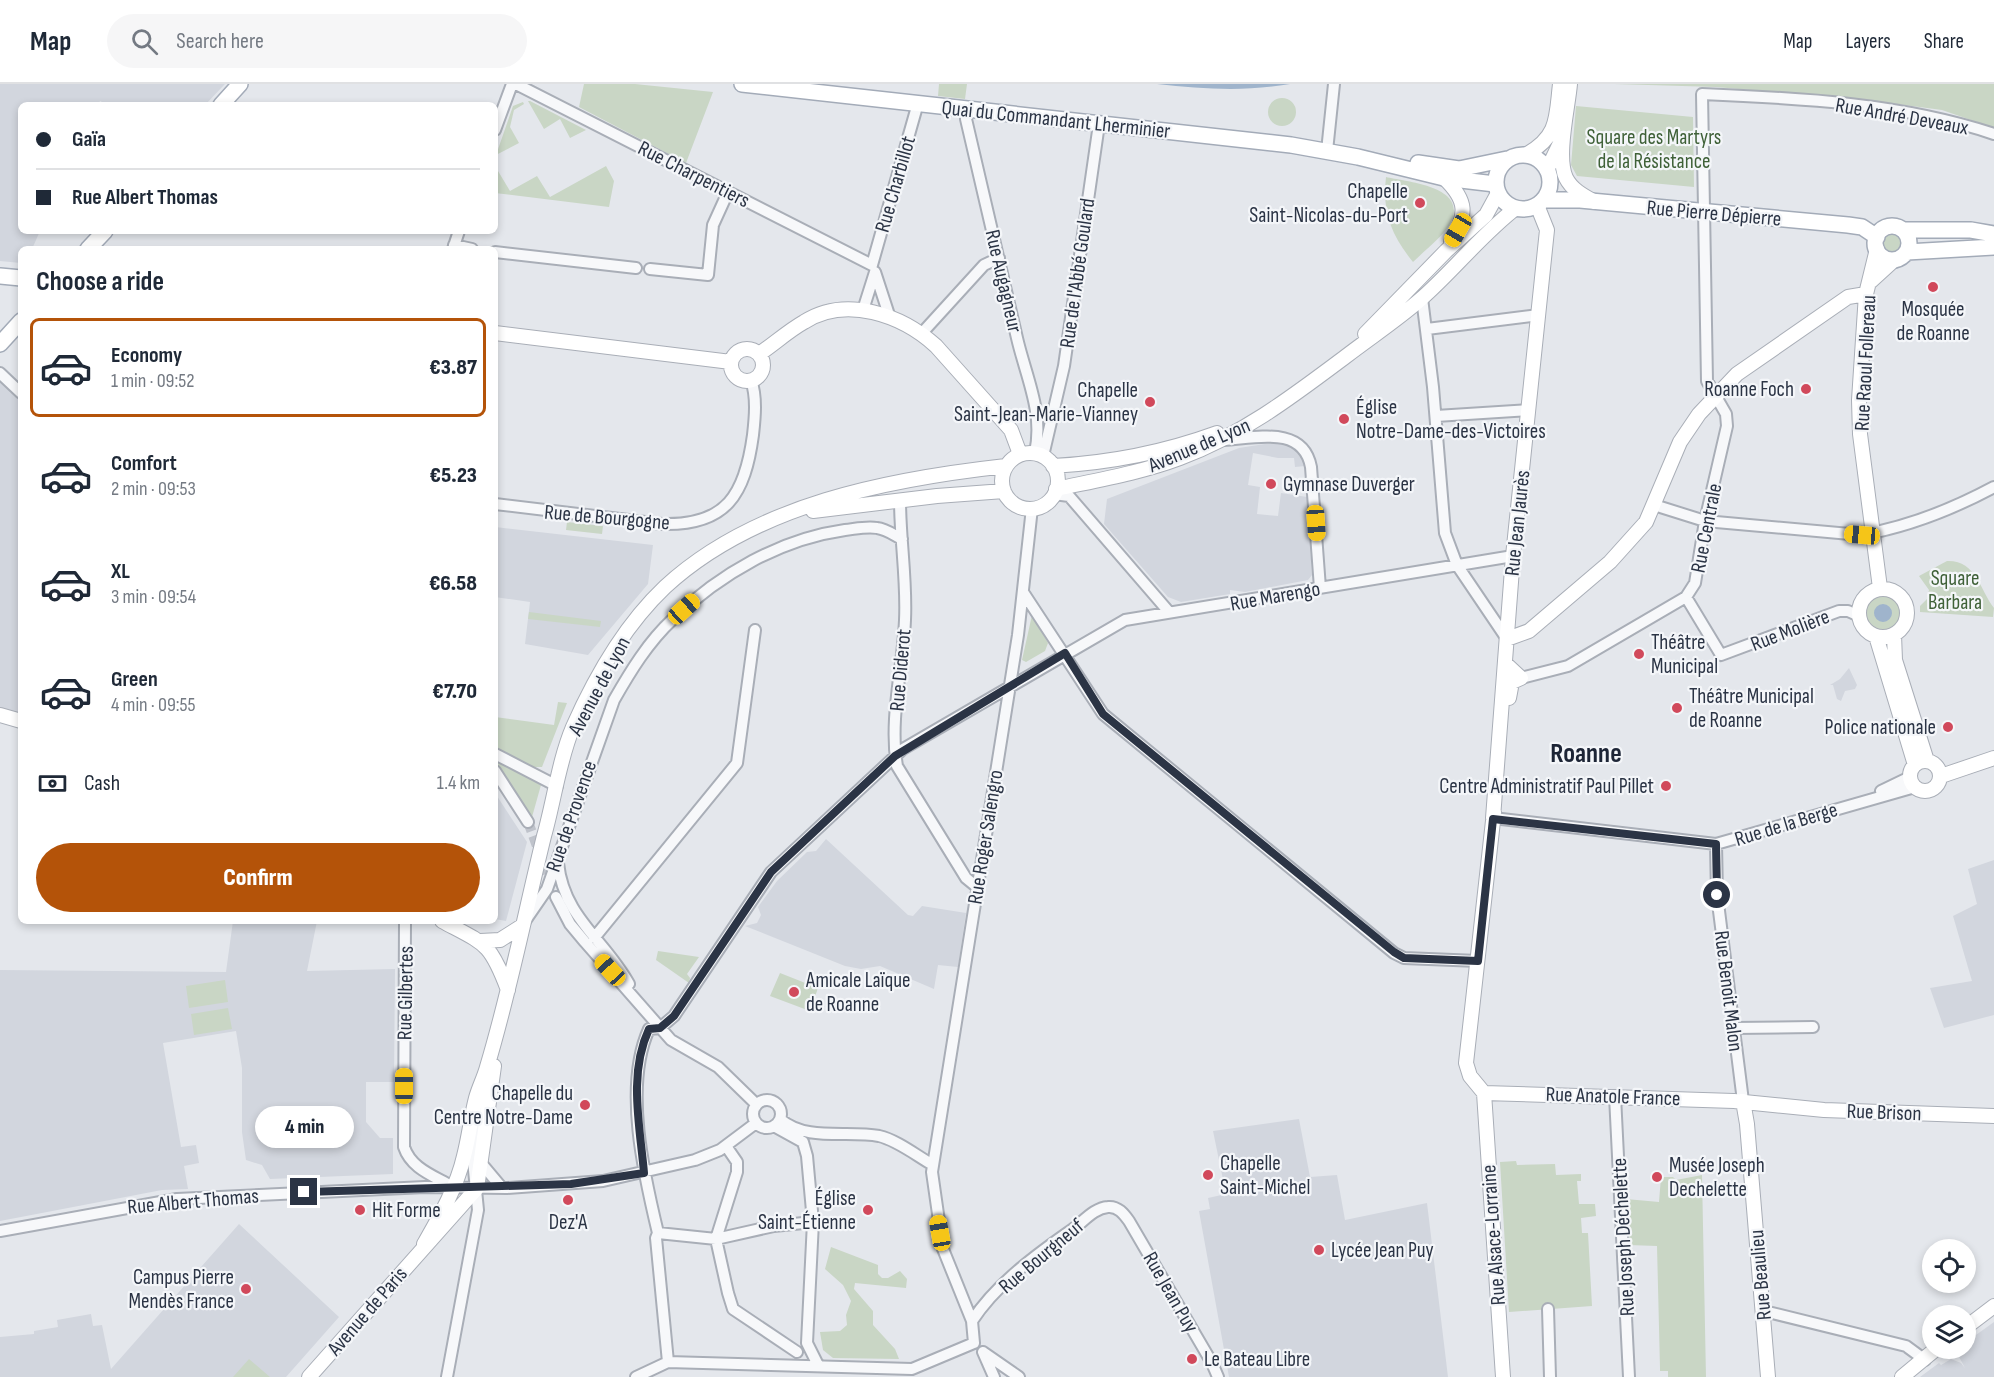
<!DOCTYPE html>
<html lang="en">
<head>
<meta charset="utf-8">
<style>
  body { margin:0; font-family:"Sofia Sans Condensed",sans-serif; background:#f6f6f7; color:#1f2937; height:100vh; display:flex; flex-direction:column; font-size:22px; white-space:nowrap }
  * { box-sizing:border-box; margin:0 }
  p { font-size:20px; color:#747a83 }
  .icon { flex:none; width:33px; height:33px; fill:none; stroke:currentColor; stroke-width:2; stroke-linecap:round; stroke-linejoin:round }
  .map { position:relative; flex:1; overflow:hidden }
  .sheet { position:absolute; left:18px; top:162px; width:480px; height:678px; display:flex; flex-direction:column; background:#fff; border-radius:9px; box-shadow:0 3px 9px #0003 }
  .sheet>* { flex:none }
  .guide { position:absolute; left:18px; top:18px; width:480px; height:132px; border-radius:9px; box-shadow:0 3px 9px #0003; display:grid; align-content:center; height:132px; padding:0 18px; background:#fff }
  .buttons { position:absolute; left:1922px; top:1155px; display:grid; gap:12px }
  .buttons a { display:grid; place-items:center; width:54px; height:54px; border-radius:50%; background:#fff; box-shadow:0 3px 9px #0003; font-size:30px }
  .end { position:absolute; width:27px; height:27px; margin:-14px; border:8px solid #2b3445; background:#fff; box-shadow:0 0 0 3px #fff }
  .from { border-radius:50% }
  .bubble { position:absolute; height:42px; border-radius:21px; background:#fff; box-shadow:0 3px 9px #0003; font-size:20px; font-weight:800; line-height:42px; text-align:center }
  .car { position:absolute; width:18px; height:36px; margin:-18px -9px; border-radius:8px; box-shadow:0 0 4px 2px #0007; background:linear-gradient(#f5c518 24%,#345 0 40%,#f5c518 0 76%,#345 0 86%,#f5c518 0) }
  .guide b { display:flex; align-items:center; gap:21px; height:57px; font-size:22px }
  .guide b+b { border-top:2px solid #e0e1e3 }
  .guide i { width:15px; height:15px; background:#1f2937 }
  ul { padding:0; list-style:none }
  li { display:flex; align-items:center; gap:18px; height:99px; margin:0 12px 9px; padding:0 6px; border:3px solid transparent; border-radius:9px }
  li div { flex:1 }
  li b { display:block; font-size:22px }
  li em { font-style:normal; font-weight:800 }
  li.on { border-color:#b45309 }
  li>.icon { width:54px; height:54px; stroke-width:1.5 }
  h2 { padding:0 18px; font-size:27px; line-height:72px }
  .pay { display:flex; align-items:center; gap:15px; height:66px; padding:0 18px; font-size:22px }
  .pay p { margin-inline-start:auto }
  .action { display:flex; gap:12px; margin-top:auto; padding:12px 18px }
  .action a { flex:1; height:69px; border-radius:36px; background:#b45309; color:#fff; font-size:24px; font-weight:800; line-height:69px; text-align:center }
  header { display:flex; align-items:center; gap:36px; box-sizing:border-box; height:84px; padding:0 30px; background:#fff; border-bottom:2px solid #e0e1e3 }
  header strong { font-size:28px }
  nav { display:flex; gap:33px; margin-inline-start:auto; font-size:21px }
  .search { width:420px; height:54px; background:#f6f6f7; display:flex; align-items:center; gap:15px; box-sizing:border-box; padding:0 21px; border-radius:33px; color:#747a83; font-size:22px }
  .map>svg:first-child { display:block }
</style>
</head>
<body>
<header>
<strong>Map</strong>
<div class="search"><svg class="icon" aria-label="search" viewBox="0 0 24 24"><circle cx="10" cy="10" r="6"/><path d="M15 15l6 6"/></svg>Search here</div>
<nav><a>Map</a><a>Layers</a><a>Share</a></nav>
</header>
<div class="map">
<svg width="1994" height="1293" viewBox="0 0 1994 1293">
  <rect width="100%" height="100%" fill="#e4e7ec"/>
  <path fill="#d2d6de" d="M0,0H225L205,21H108L100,17L98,21H21V147H40L32,165H21V179L0,177Z
    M0,296L21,317V630L0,624Z
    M1271,359L1294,363L1303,376L1305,382L1295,383L1294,374H1278L1253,369L1248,401L1260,403L1257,430L1278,432L1281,409L1307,413L1312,491L1308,496L1245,508L1230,506V510L1181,518L1168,513L1104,440L1107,415L1239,364Z
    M495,443L653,461L648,500L588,571L525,560L530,518L495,513Z
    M1849,584L1857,601L1855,605L1845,607L1841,617L1837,615L1833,601H1830L1840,595Z
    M495,709L527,758L506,837L495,835Z
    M826,755L908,831L913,832L922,822L966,829L958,883L938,881L934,905L880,882L861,885L845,882L745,842L757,839L761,831L758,823L777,797L807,768L816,767Z
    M1994,776V931L1944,944L1930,904L1972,897L1953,832L1977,820L1968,785Z
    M233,837H317L307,887L395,885L394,998H366V1038L380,1054H393V1090L270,1095L262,1081L246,1076L242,1048V984L236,947L163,959L181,1063L196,1061L199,1079L184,1082L188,1105L162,1106L0,1137V886L226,888Z
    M1299,1035L1310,1093L1337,1091L1345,1136L1427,1119L1448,1293H1229L1199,1127L1210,1125L1208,1114L1226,1110L1213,1047Z
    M239,1140L339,1233L286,1293H0V1253L34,1250V1247L58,1243L57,1236L91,1230L93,1242L102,1241L111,1285Z
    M1994,1238V1293H1920L1939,1279L1941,1281L1951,1275L1961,1279L1965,1284L1958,1271L1968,1262L1969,1256Z"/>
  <path fill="#c9d6c5" d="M584,0H635L713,8L686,79L579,23Z
    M939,0H967L965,15L938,12Z
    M1614,0H1994V44L1942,26L1882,18L1716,3Z
    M1268 28a14 14 0 1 1 28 0a14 14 0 1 1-28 0Z
    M528,17H530L586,46L570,54L560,35L544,45Z
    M523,18L524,20L514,26L510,43L519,59L496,71L513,22Z
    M1576,22L1693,33L1694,103L1577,92L1571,81Z
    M495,82L510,107L537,92L550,113L606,82L614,97L609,123L495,109Z
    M1386,93C1407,98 1468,102 1451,138C1444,152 1424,167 1413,178C1391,151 1382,128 1386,93Z
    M1883 159a10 10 0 1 1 20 0a10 10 0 1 1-20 0Z
    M567,438L603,442L602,450L566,446Z
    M1947,477C1976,476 1980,506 1994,524L1993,533L1920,528V522L1927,515L1929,506L1919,492Z
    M1864 529a19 19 0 1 1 38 0a19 19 0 1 1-38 0Z
    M529,528L601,537L600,543L528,535Z
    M1032,531L1048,559L1045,567L1026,578L1022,576Z
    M558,618L567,619L542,683H529L495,663V633L554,641Z
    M495,675L541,701L532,733L495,676Z
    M658,867L699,873L687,890L690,894L689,899L656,876Z
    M780,889L818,904L810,927L770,912Z
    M225,896L228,918L189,924L186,902Z
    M228,924L232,945L194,951L191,930Z
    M1516,1077L1517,1081L1555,1080L1556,1091L1581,1090V1097H1577L1579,1120H1595L1596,1132L1581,1134L1582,1149H1588L1592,1222L1509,1228L1500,1078Z
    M1702,1091L1706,1293H1668V1287H1660V1284L1657,1162L1628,1161L1626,1115L1659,1118L1661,1093H1673L1676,1096Z
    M831,1163L878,1181V1190L882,1194H888L900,1187L907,1195L906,1204L855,1199L854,1205L873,1227V1241L895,1265L899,1275L833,1274L823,1266L820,1248L840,1247L847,1241L846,1231L851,1217L843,1201L825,1185Z
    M249,1275L270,1293H233Z"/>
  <path fill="#9fb4cc" d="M1157,0H1290C1244,8 1203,5 1157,0Z
    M1874 529a9 9 0 1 1 18 0a9 9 0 1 1-18 0Z"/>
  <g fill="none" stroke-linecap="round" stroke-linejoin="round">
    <path stroke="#bfc3cb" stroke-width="10" stroke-dasharray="10 5" stroke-linecap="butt" d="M528,738L556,813"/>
    <defs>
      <path id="street" d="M516,0L872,181
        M967,25L966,35C983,108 1000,181 1017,254C1026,293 1044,328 1035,369
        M495,46L512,0
        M1327,67L1334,0
        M454,161L472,165
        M453,165L459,147
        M495,168L636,184
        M872,181L918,19
        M650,185L708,191L713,141L728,108
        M1422,214L1433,303L1445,449L1457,481L1507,555
        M863,226L875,188L890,234
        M1427,245L1539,231
        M922,249L984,181L999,174
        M0,289L21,309
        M1436,332L1529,326
        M1224,356C1256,354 1303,341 1311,383L1320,504
        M1043,372L1064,282L1099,40
        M1054,410L1069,412L1169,528
        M900,416C900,456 907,496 905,536C903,583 889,635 897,682L966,794L977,803
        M495,420L662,440C727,442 745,410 753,351C755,333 757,313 751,296
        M1654,421L1705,437L1861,451C1907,443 1953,425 1994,403
        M1023,508L1103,630L1394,869L1404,874L1478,877
        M1686,513L1721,571L1839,527H1848L1859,532
        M1521,594L1568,582L1686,513L1695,499L1705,437L1727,342L1726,330L1707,297L1702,10C1799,14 1902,19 1994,50
        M495,670L557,702
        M495,687L528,738
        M1881,707L1910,693
        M1493,734L1716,760L1915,703
        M1716,760L1717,811L1743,1017
        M558,779C564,834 604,855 629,900
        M556,813L570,840L585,858L671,956L718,983L756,1020
        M405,837L404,1063C411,1084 432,1091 451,1102
        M525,837L547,805L614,616C630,588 648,558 673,535C720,490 780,455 845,446C855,445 867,442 877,444C886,445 894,451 902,455
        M594,854L737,679L755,546
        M1734,944L1813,943
        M1615,1012L1629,1293
        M753 1030a14 14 0 1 1 28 0a14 14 0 1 1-28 0Z
        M780,1035C807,1058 847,1046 879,1052C897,1056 917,1072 933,1081
        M774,1042L803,1058L807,1072L813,1138L807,1259L818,1281
        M726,1062L737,1078V1088L716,1155L728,1209L733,1225L797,1268
        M481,1079L502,1104
        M0,1147L177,1115L425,1103L507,1104L603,1097L695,1076L720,1066L756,1039
        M658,1149L716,1155L774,1142L813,1138
        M1548,1225L1550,1293
        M1764,1227L1906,1262L1925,1276
        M972,1237C996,1200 1037,1170 1073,1145C1084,1137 1094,1124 1108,1123C1118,1122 1124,1130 1129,1137L1212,1279L1218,1293
        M974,1259L972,1237L943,1165L932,1088L1018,551L1032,424
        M983,1268L1019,1293
        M983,1268L994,1293
        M668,1278L656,1154L658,1149C644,1091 623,1002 649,945L660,944L674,932L771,788L903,665L1125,536L1513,472
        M447,1293L478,1126L473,1076L484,1006
        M636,1293L668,1278L912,1285L974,1259"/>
      <path id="secondary" d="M1570,0C1568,24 1556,73 1566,94C1572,106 1584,112 1595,118
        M1527,70C1559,52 1556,33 1560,0
        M1547,86L1562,55
        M1444,94C1468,117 1467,130 1451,158
        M1877,165L1866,210L1859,316L1860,350L1880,504
        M1871,197L1894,176
        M495,249L731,278
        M1365,250L1446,167L1486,131L1498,109
        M731 281a16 16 0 1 1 32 0a16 16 0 1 1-32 0Z
        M759,270C774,260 788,247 804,238C846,211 902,231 936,262L1011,346L1020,370
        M1002 397a28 28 0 1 1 56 0a28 28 0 1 1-56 0Z
        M1053,382C1108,379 1165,368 1217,349
        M1056,405C1098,396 1140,389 1180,374C1242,351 1293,312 1345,273C1371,253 1397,236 1421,215C1454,186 1481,151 1516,124
        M813,427L937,412L1004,407
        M1859 529a24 24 0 1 1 48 0a24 24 0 1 1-48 0Z
        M1894,551L1895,576L1927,677
        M1876,552L1915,681
        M1507,555L1529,547L1610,478L1646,438L1680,358L1699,330L1737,290L1848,213L1866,210
        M1506,580L1521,594L1512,598L1509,614
        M0,631L21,637
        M1910 692a15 15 0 1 1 30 0a15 15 0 1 1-30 0Z
        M1941,692L1994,674
        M1493,734L1513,472L1547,146L1537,121
        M442,837C485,860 490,858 508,906
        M480,857L500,856L522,842
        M1484,1009L1734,1017L1824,1026L1994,1032
        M1484,1009L1470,992L1466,979L1494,728
        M1484,1009L1503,1293
        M1743,1017L1747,1040L1768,1293
        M424,1160C440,1132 457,1103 464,1072C469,1053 471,1033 476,1014C479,1003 484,994 487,983C510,907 525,829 544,752C554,717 559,676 573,643C595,593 626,540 665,503C755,420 889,395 1006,382
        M1965,1244L1994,1222
        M309,1293L477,1104L494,982
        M1902,1293L1937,1264"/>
      <path id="primary" d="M742,0L1291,61L1358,73L1444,94L1495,100
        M221,21L240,0
        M1496 98a27 27 0 1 1 54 0a27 27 0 1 1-54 0Z
        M1418,79L1459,85L1507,75
        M1543,116H1580L1848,141L1862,143L1877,153
        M1875 159a17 17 0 1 1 34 0a17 17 0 1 1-34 0Z
        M1903,146H1971L1994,150
        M88,165L105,147
        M1907,168L1994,163
        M0,192L21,194
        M0,260L21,237"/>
    </defs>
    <use href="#street" stroke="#a9aeb7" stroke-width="14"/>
    <use href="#secondary" stroke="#a9aeb7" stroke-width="16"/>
    <use href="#primary" stroke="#a3abb8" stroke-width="18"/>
    <use href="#street" stroke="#f7f8fa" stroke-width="10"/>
    <use href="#secondary" stroke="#fff" stroke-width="14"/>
    <use href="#primary" stroke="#fff" stroke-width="15"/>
  </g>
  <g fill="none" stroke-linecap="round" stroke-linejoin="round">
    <path stroke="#2b3445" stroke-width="8" d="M304,1108L571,1100L644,1089C640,1042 628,990 649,945L660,944L674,932L771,788L895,672L1065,569L1103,630L1394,868L1404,874L1478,877L1493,735L1716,760L1717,811"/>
  </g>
  <g fill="#d1495b" stroke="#f4f6f9" stroke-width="2">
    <circle cx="1420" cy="119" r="6"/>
    <circle cx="1933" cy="203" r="6"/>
    <circle cx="1806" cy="305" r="6"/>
    <circle cx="1150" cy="318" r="6"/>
    <circle cx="1344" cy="335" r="6"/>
    <circle cx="1271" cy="400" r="6"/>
    <circle cx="1639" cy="570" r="6"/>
    <circle cx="1677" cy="624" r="6"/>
    <circle cx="1948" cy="643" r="6"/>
    <circle cx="1666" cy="702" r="6"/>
    <circle cx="794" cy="908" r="6"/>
    <circle cx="585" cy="1021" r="6"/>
    <circle cx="1208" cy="1091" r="6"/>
    <circle cx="1657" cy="1093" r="6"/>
    <circle cx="568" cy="1116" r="6"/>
    <circle cx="360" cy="1126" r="6"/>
    <circle cx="868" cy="1126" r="6"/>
    <circle cx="1319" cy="1166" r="6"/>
    <circle cx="246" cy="1205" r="6"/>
    <circle cx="1192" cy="1275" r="6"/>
  </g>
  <g text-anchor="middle" stroke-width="4.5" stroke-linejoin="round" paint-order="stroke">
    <g font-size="21" fill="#2b3445" stroke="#f4f6f9">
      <text transform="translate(1902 32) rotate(10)" y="7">Rue André Deveaux</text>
      <text transform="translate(1056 35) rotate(6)" y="7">Quai du Commandant Lherminier</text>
      <text transform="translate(694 90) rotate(27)" y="7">Rue Charpentiers</text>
      <text transform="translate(895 100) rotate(-74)" y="7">Rue Charbillot</text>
      <text transform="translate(1714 129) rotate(5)" y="7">Rue Pierre Dépierre</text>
      <text transform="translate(1077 189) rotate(-82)" y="7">Rue de l'Abbé Goulard</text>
      <text transform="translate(1004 197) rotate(77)" y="7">Rue Augagneur</text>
      <text transform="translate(1865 279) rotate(-87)" y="7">Rue Raoul Follereau</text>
      <text transform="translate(1199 361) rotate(-23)" y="7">Avenue de Lyon</text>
      <text transform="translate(607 433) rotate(5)" y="7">Rue de Bourgogne</text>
      <text transform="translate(1517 439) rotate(-84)" y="7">Rue Jean Jaurès</text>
      <text transform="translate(1706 444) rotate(-79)" y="7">Rue Centrale</text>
      <text transform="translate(1275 512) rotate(-10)" y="7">Rue Marengo</text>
      <text transform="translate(1790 546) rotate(-21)" y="7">Rue Molière</text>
      <text transform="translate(900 586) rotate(-85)" y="7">Rue Diderot</text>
      <text transform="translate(599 602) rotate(-62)" y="7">Avenue de Lyon</text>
      <text transform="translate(571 732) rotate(-71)" y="7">Rue de Provence</text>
      <text transform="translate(1786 740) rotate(-17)" y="7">Rue de la Berge</text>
      <text transform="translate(985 753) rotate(-81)" y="7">Rue Roger Salengro</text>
      <text transform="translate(1729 907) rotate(83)" y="7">Rue Benoit Malon</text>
      <text transform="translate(405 909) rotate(-89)" y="7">Rue Gilbertes</text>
      <text transform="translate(1613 1012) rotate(2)" y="7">Rue Anatole France</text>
      <text transform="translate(1884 1028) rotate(2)" y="7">Rue Brison</text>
      <text transform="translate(193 1117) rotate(-5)" y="7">Rue Albert Thomas</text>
      <text transform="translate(1493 1151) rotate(-94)" y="7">Rue Alsace-Lorraine</text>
      <text transform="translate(1623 1153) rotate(-93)" y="7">Rue Joseph Déchelette</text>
      <text transform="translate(1041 1172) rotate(-40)" y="7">Rue Bourgneuf</text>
      <text transform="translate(1760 1191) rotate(-95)" y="7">Rue Beaulieu</text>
      <text transform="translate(1171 1208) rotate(60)" y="7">Rue Jean Puy</text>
      <text transform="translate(367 1227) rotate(-49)" y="7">Avenue de Paris</text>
    </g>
    <g font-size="21" fill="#3f6138" stroke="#f4f6f9">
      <text x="1654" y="60">Square des Martyrs<tspan x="1654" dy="24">de la Résistance</tspan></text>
      <text x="1955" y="501">Square<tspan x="1955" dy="24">Barbara</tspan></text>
    </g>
    <g font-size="21" fill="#2b3445" stroke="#f4f6f9" text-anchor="start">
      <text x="1408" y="114" text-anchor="end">Chapelle<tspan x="1408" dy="24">Saint-Nicolas-du-Port</tspan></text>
      <text x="1933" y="232" text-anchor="middle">Mosquée<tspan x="1933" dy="24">de Roanne</tspan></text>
      <text x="1794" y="312" text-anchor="end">Roanne Foch</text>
      <text x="1138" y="313" text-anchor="end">Chapelle<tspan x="1138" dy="24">Saint-Jean-Marie-Vianney</tspan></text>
      <text x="1356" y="330">Église<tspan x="1356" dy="24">Notre-Dame-des-Victoires</tspan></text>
      <text x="1283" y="407">Gymnase Duverger</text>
      <text x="1651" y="565">Théâtre<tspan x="1651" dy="24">Municipal</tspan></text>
      <text x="1689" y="619">Théâtre Municipal<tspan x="1689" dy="24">de Roanne</tspan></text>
      <text x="1936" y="650" text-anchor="end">Police nationale</text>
      <text x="1654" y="709" text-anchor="end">Centre Administratif Paul Pillet</text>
      <text x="806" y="903">Amicale Laïque<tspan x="806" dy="24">de Roanne</tspan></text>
      <text x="573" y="1016" text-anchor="end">Chapelle du<tspan x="573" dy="24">Centre Notre-Dame</tspan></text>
      <text x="1220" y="1086">Chapelle<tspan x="1220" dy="24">Saint-Michel</tspan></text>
      <text x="1669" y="1088">Musée Joseph<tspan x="1669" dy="24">Dechelette</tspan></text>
      <text x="856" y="1121" text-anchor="end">Église<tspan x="856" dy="24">Saint-Étienne</tspan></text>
      <text x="372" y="1133">Hit Forme</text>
      <text x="568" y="1145" text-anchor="middle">Dez'A</text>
      <text x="1331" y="1173">Lycée Jean Puy</text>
      <text x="234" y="1200" text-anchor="end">Campus Pierre<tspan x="234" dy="24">Mendès France</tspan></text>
      <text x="1204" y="1282">Le Bateau Libre</text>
    </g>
    <g font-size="27" font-weight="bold" fill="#1d2536" stroke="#f4f6f9">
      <text x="1586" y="678">Roanne</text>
    </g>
  </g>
</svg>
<div class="buttons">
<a><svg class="icon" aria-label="locate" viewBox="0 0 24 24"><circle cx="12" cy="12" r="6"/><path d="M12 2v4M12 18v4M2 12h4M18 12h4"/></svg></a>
<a><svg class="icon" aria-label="layers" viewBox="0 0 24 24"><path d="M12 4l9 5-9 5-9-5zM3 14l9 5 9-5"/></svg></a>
</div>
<i class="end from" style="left:1717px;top:811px"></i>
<i class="end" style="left:304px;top:1108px"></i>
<div class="bubble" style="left:255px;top:1022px;width:99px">4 min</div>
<i class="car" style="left:1458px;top:146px;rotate:210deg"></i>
<i class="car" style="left:1316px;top:439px;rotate:176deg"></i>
<i class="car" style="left:1862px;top:451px;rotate:275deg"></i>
<i class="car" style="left:684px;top:525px;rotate:48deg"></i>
<i class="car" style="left:610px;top:886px;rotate:317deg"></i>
<i class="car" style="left:404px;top:1002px;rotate:0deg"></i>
<i class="car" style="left:940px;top:1149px;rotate:350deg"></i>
<div class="guide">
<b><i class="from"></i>Gaïa</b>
<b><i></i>Rue Albert Thomas</b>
</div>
<section class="sheet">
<h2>Choose a ride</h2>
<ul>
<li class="on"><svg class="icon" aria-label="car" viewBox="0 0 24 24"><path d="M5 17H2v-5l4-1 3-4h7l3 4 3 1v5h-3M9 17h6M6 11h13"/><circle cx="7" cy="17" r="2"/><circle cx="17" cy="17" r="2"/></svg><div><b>Economy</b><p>1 min · 09:52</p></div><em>€3.87</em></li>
<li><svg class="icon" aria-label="car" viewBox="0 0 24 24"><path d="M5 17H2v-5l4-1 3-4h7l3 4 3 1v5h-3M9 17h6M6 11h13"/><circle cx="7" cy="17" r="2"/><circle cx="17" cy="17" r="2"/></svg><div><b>Comfort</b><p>2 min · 09:53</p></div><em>€5.23</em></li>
<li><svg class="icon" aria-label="car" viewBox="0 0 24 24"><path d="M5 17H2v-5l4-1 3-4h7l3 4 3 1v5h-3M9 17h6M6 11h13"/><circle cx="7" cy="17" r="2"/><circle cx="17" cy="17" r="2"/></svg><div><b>XL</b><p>3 min · 09:54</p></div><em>€6.58</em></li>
<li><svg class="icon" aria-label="car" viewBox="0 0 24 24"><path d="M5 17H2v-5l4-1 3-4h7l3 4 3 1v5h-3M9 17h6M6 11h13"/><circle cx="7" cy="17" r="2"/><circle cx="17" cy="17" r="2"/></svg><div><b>Green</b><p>4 min · 09:55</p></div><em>€7.70</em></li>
</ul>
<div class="pay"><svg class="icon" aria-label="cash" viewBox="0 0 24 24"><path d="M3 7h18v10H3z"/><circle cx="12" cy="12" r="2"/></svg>Cash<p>1.4 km</p></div>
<div class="action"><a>Confirm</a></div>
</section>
</div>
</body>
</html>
